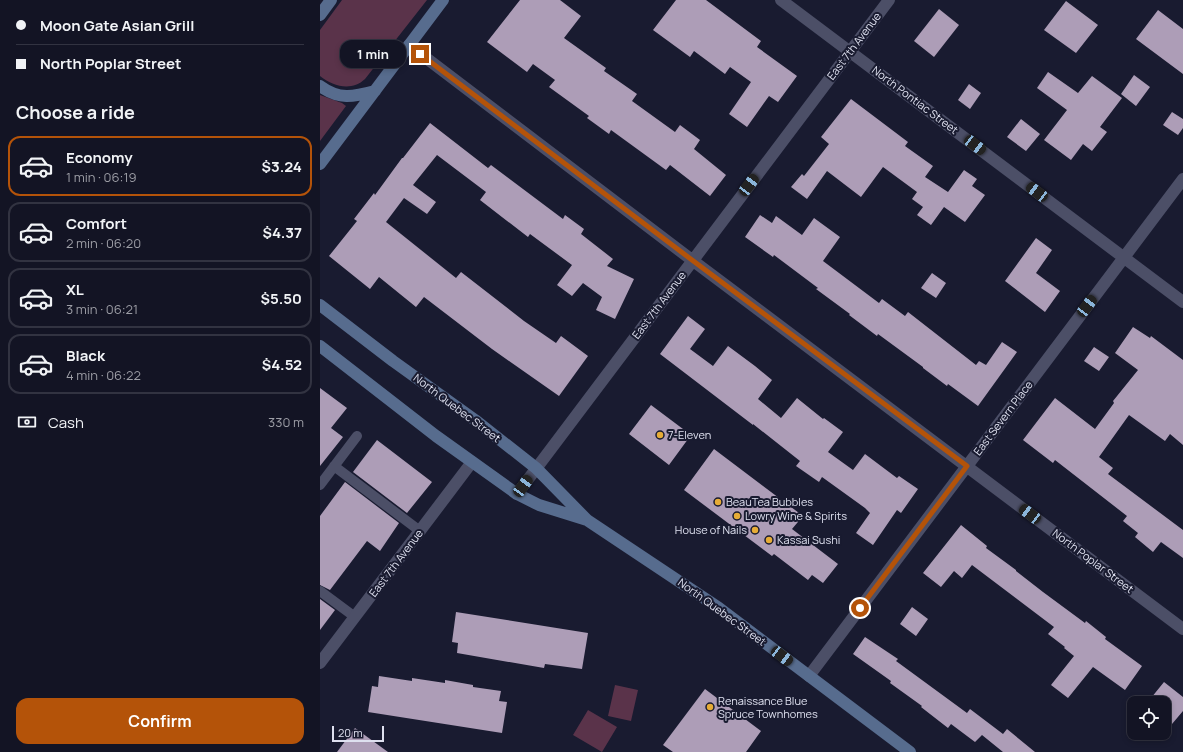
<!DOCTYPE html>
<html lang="en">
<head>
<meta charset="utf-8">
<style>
  body { margin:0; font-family:Manrope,sans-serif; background:#1c1d2c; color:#f1f3f6; height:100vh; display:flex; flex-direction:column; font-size:15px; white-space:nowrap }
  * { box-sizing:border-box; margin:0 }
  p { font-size:13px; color:#9d9ea6 }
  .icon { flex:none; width:22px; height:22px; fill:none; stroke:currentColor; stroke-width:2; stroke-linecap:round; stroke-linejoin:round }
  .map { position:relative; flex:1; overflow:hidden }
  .drawer { display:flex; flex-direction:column; background:#131424; width:320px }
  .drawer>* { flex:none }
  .top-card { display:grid; align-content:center; height:88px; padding:0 16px; background:#131424 }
  .buttons { position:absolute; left:807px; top:696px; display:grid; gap:8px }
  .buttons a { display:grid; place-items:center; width:44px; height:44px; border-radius:8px; background:#131424; box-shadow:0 2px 6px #0003,0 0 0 1px #323341; font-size:20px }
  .scale { position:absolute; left:12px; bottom:10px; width:52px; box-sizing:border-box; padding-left:4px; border:2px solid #dee0ef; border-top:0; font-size:11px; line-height:14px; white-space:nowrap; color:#dee0ef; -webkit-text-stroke:3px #191b30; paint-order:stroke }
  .end { position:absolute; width:18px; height:18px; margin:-9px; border:5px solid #b45309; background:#fff; box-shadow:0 0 0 2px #fff }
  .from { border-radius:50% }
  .bubble { position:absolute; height:28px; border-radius:12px; background:#131424; box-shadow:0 2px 6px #0003,0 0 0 1px #323341; font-size:13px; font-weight:700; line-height:28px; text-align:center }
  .car { position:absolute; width:12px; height:24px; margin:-12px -6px; border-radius:5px; box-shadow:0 0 3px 1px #0007; background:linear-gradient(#222 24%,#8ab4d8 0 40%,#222 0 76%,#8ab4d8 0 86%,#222 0) }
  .top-card b { display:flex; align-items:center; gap:14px; height:38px; font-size:15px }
  .top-card b+b { border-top:1px solid #323341 }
  .top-card i { width:10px; height:10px; background:#f1f3f6 }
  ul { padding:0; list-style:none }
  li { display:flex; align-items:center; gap:12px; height:60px; margin:0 8px 6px; padding:0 8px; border:2px solid #323341; border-radius:12px }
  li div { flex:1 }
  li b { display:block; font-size:15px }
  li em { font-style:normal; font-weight:700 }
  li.active { border-color:#b45309 }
  li>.icon { width:36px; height:36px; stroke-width:1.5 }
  h2 { padding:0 16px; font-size:18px; line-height:48px }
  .pay { display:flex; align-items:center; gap:10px; height:44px; padding:0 16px; font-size:15px }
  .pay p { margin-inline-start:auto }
  .primary-button { display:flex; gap:8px; margin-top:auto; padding:8px 16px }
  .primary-button a { flex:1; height:46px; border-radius:12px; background:#b45309; color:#fff; font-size:16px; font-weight:700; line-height:46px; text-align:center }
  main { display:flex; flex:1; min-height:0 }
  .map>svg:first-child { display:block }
</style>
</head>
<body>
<main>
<section class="drawer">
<div class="top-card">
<b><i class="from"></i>Moon Gate Asian Grill</b>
<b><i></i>North Poplar Street</b>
</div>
<h2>Choose a ride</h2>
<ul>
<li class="active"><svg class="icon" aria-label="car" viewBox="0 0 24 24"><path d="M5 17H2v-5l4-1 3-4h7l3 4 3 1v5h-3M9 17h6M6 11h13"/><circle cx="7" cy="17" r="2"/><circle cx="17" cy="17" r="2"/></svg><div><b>Economy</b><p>1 min · 06:19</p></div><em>$3.24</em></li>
<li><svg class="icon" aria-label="car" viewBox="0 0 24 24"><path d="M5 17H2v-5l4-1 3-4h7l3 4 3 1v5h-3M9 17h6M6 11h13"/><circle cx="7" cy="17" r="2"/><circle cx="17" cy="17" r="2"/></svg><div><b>Comfort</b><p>2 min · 06:20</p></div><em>$4.37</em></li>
<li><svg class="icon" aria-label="car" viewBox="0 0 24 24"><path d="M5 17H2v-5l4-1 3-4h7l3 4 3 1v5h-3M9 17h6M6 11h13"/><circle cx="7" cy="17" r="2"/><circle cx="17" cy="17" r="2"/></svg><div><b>XL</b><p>3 min · 06:21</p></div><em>$5.50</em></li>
<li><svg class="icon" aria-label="car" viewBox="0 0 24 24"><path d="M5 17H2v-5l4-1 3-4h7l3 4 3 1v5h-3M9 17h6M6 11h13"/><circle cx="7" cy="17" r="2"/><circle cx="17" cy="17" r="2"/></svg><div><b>Black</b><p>4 min · 06:22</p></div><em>$4.52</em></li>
</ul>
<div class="pay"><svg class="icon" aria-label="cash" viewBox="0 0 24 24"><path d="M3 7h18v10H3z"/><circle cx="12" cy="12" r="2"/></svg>Cash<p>330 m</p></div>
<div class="primary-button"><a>Confirm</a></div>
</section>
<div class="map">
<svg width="863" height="752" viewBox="0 0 863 752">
  <rect width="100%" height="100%" fill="#191b30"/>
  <path fill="#5a334a" d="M22,0H107L45,79C31,92 13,86 0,76V30Z
    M0,95L22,103L26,106L0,141Z
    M295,685L318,690L311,721L288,716Z
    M268,710L297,727L282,752L253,735Z"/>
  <path fill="#ad9db7" d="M200,0H240L261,16L244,38L286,68L284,71L317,94L312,101L355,132L360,125L380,140L374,149L406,175L390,196L350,165L346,170L291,130L289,134L267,118L269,116L229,87L235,80L213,64L207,72L167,42Z
    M356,0H386L441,41L437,47L477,76L458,102L449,96L427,127L409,114L431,82L410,67L405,74L374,51L370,57L333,30Z
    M746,1L778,25L756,53L724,30Z
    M619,9L639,25L614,57L594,41Z
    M838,10L863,29V74L816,39Z
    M728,72L758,93L772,76L802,98L780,127L787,132L772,151L763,144L751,160L724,140L747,110L717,88Z
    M814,75L830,87L816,106L801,94Z
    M649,84L661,93L650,109L638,100Z
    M531,99L588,142L585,146L613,166L605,177L628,192L644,170L657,179L652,186L665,195L645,222L624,207L611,225L597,215L603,207L592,199L597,192L563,167L541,197L507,171L487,199L471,187L482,174L484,176L509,144L501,137Z
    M852,112L863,119V128L858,135L843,125Z
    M701,119L720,134L706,151L687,137Z
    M110,123L168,168L171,165L243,219L245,215L264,229L261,234L293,259L287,266L314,279L295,319L276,310L282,297L263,283L252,296L237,285L252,265L210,234L208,237L160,200L166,192L117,155L93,185L116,202L107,214L84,198L66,222L136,278L141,272L204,321L236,343L241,336L268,356L239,396L172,349L104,297L96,307L59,277L50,289L9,256L37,221L34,219L54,193L55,195L82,158H83Z
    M440,215L452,223L456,216L482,235L494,218L520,237L503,261L559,303L562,299L585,316L588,312L656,365L659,361L666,365L682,342L697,352L658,406L628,384L627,386L603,368V367L558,334L557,336L529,315L530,314L496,289L498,288L454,255L453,257L425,237Z
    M716,238L732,250L716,273L740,291L725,312L685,281Z
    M612,273L626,283L616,298L601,288Z
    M368,316L385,329L370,349L393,366L408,346L435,366L452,380L438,399L461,418L477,398L503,419L504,418L523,432L508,452L533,470L545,454L577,478L579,476L598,489L581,513L577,510L553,545L536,533L550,513L545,508L502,477L499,482L476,466L480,461L433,424V425L340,354Z
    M813,327L830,338L831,336L863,360V445L850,434L845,441L809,415L779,457L793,468L788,474L863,530V558L841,542L833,552L815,537L818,533L803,521L807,516L735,460L733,463L703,440L735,398L775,429L794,403L793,401L818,370L795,353Z
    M774,347L789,357L779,371L764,361Z
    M0,388L27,408L11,428L23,437L0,466Z
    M331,405L371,435L349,465L309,434Z
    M57,440L112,482L87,513L33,472Z
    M394,449L483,516L472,529L518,564L503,583L492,575L488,580L454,554L452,556L364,490Z
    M25,482L79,523L60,551L47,541L10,590L0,585V516Z
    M641,525L667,546L666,548L696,570V571L723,592L765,623L766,621L786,637L785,639L822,666L805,690L773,667L748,698L731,685L754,656L744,648L745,647L728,634L734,627L652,565L642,578L634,571L621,587L603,573Z
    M0,599L15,610L0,630Z
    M592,607L608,619L596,636L580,624Z
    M136,612L268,633L262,669L225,664L224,668L137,653L138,643L132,642Z
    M545,637L578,659L576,661L647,713L650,709L683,734L687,729L715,752H683L662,735L655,742L631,724L628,728L601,707L602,706L570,683L571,681L533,654Z
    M59,676L92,681V678L125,683V680L153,685V687L181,691L179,701L187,702L182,733L48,712L52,686L58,687Z
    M844,682L863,697V711L852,724L844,717V703H827Z
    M385,689L441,731L426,752H353L343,745Z
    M35,728L68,752H17Z"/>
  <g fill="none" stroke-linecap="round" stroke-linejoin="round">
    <path stroke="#4c4f67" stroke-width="10" d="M14,466L100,531
      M0,485L37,436
      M0,591L35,617"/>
    <path stroke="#4c4f67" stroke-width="12" d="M461,0L863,302
      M89,45L372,260L863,629
      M197,494L569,0
      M0,663L152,462
      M489,676L863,179"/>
    <path stroke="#576c8e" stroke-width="12" d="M0,15L11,0
      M0,86C19,100 33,97 55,91
      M0,164L123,0
      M0,305L73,361L155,420L216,468L267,520L399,608L590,752
      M0,346L116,436L197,494L219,505L267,520"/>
  </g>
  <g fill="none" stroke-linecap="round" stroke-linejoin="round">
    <path stroke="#b45309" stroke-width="5" d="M100,54L372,260L647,466L540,608"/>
  </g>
  <g fill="#e6ac36" stroke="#191b30" stroke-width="1.5">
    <circle cx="340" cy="435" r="4"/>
    <circle cx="398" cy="502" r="4"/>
    <circle cx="417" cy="516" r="4"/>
    <circle cx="435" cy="530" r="4"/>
    <circle cx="449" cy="540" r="4"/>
    <circle cx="390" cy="707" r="4"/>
  </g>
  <g text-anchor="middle" stroke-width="4" stroke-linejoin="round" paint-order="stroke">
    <g font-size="11" fill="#dee0ef" stroke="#191b30">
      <text transform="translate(534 46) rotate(-53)" y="4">East 7th Avenue</text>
      <text transform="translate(595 100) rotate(37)" y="4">North Pontiac Street</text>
      <text transform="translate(339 305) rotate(-53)" y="4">East 7th Avenue</text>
      <text transform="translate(137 408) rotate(37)" y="4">North Quebec Street</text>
      <text transform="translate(683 418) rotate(-53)" y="4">East Severn Place</text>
      <text transform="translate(773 561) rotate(37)" y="4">North Poplar Street</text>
      <text transform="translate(76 563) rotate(-53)" y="4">East 7th Avenue</text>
      <text transform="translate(402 612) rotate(36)" y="4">North Quebec Street</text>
    </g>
    <g font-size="11" fill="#dee0ef" stroke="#191b30" text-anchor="start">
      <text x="348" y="439">7-Eleven</text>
      <text x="406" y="506">BeauTea Bubbles</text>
      <text x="425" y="520">Lowry Wine &amp; Spirits</text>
      <text x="427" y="534" text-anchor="end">House of Nails</text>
      <text x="457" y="544">Kassai Sushi</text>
      <text x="398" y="705">Renaissance Blue<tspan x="398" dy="13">Spruce Townhomes</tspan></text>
    </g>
  </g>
</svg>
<div class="buttons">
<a><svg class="icon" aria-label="locate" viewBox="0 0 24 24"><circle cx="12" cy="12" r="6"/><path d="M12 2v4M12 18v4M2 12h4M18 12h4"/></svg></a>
</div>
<div class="scale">20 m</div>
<i class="end from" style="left:540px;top:608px"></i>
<i class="end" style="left:100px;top:54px"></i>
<div class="bubble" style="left:20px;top:40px;width:66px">1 min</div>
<i class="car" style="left:655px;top:145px;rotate:127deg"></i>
<i class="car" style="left:429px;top:185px;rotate:37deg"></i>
<i class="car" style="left:717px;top:192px;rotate:307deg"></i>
<i class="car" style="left:767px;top:306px;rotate:37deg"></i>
<i class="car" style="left:203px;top:486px;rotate:36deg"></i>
<i class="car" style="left:710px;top:514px;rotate:307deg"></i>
<i class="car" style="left:462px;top:656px;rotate:127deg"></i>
</div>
</main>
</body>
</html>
